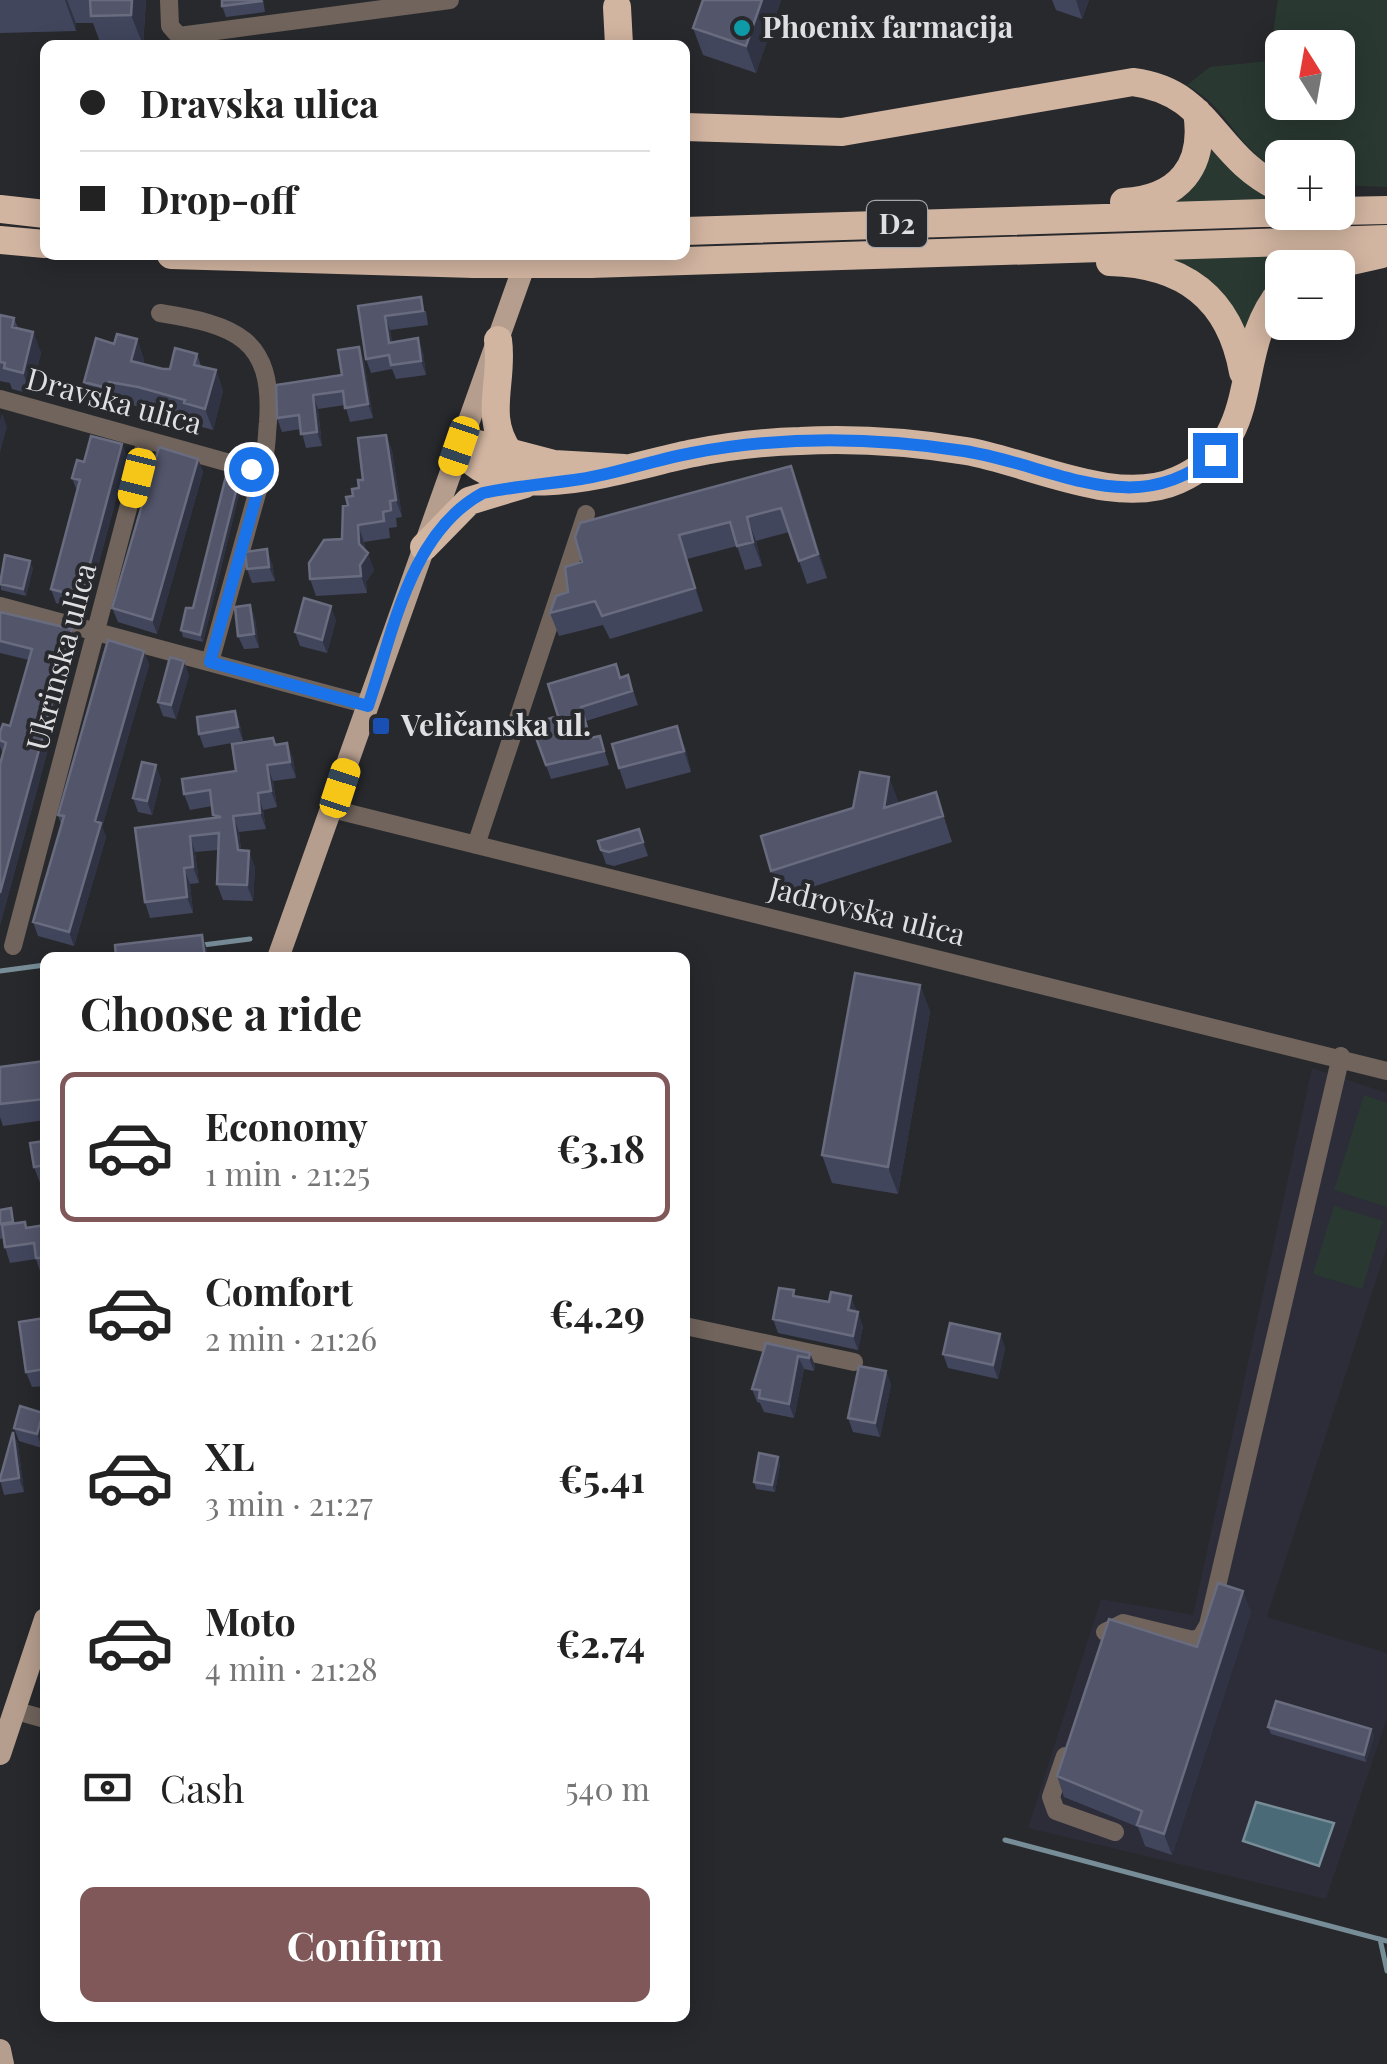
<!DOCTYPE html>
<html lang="en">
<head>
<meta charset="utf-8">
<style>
  body { margin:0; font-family:"Playfair Display",serif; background:#f6f6f6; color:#222; height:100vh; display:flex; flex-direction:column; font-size:38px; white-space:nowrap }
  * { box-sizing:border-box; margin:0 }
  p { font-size:32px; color:#767676 }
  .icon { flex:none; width:55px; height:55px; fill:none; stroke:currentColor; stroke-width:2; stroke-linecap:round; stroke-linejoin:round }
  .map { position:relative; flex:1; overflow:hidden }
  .details { position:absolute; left:40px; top:952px; width:650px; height:1070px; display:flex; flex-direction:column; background:#fff; border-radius:15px; box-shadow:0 5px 25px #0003 }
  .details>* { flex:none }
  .banner { position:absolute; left:40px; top:40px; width:650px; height:220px; border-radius:15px; box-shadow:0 5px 25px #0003; display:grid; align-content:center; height:220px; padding:0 40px; background:#fff }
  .needle { width:65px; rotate:349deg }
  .tools { position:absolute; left:1265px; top:30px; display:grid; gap:20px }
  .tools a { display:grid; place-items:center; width:90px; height:90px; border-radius:15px; background:#fff; box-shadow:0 5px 25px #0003; font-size:50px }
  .end { position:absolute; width:45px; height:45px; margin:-22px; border:12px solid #1a73e8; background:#fff; box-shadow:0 0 0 5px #fff }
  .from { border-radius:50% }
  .car { position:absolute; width:30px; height:60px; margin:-30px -15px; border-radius:12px; box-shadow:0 0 8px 2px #0007; background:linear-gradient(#f5c518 24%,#345 0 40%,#f5c518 0 76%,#345 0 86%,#f5c518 0) }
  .banner b { display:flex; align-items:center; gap:35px; height:95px; font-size:38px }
  .banner b+b { border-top:2px solid #e0e0e0 }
  .banner i { width:25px; height:25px; background:#222 }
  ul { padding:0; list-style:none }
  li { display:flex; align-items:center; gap:30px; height:150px; margin:0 20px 15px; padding:0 20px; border:5px solid transparent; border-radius:15px }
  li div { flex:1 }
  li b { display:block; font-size:38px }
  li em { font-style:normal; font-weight:700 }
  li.selected { border-color:#815859 }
  li>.icon { width:90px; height:90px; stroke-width:1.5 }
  h2 { padding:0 40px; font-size:45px; line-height:120px }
  .pay { display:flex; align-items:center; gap:25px; height:110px; padding:0 40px; font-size:38px }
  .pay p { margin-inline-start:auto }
  .action { display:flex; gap:20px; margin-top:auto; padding:20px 40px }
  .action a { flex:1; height:115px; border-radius:15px; background:#815859; color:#fff; font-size:40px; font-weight:700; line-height:115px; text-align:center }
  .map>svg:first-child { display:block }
</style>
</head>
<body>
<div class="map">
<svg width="1387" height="2064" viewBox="0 0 1387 2064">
  <rect width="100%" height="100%" fill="#28292d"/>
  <path fill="#2c2d38" d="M1312,1068L1387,1093V1247L1267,1617L1387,1653V1718L1326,1899L1028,1828L1101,1599L1193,1615Z"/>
  <path fill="#293931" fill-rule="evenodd" d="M1278,0H1387V187L1338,185V158H1282L1280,172C1233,145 1231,110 1187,85L1210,67L1269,61ZM1282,48H1338V102H1282Z
    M1205,141L1282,202L1165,206Z
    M1155,255H1335L1304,267L1282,268V281L1249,342Z
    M1364,1095L1387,1103V1207L1334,1190Z
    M1334,1206L1383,1221L1362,1289L1313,1274Z"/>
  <path fill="#4a6a78" stroke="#778d98" stroke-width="2.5" d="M1256,1802L1334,1823L1319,1866L1243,1841Z"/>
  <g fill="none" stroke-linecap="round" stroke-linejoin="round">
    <path stroke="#778d98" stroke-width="5" d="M203,945L250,939
      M0,971L45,965
      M1005,1840L1387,1941
      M1380,1939L1387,1971"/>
    <path stroke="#70645c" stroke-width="18" d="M169,0L170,26L179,36L450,0
      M160,313C235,325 274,338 268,422C266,440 268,459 256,474
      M0,399L251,469L258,490L210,662
      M0,606L368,705
      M332,809L1387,1071
      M476,845L586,514
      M13,946L146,440
      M685,1326L854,1362
      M1105,1632L1123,1623L1193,1640L1201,1637L1208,1625L1341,1056
      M13,1710L45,1719
      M1065,1756L1051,1797L1056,1811L1115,1832"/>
    <path stroke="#b69e8e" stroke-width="22" d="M278,958L528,255
      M0,1754L45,1619
      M0,2050L3,2064"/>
    <path stroke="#d2b5a1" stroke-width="28" d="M617,7L619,45
      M685,127L842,132L1133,82C1212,92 1212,157 1282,189
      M1124,202C1178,199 1206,167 1197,112
      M0,209L45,214
      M1338,211L1387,210
      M685,231L1296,212
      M0,240L45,244
      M171,255L474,264
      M1110,262C1184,264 1230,298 1243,372
      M590,264L1387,239
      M1320,268L1382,254
      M498,340C504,380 483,417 509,452
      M624,468L554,464L478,444L459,446C502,515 633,464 694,453C729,446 764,442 800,441C854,438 911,442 966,451C1030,462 1117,508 1178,480C1269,439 1228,353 1282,290
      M424,547L469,501L525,484"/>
    <path stroke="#d2b5a1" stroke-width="28" d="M474,264H590"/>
  </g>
  <path fill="#42465d" d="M0,0H146L143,45H101L93,23H76V31L0,33Z
    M222,0H263L265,12L226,17L222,6Z
    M781,0L756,73L703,55L693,28Z
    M1052,0H1089L1082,19L1056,10Z
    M358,306L426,311L428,325L390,330L392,342L423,352L426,375L396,379L392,369L371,373L366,359Z
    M0,315L14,318L18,328L33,332L41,353L31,394L12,389L10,383L0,381Z
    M137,339L144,360L143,364L163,369H170L197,354L201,366L216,370L223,391L213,430L191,424L190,420L146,408L116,402L114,409L92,403L84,382L114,344Z
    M359,347L364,361L373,418L350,422L345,405L318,409L322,446L306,448L301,429L282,432L277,418L342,375Z
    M386,435L392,451L402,517L396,518L397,527L389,528L390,538L364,542L365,549L374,570L366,582L367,593L316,596L310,579L342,539L348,505L363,480Z
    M122,444L127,458L86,611L56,603L51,589L77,491L72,478L84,462Z
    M198,459L203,472L157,634L118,622L112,608Z
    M242,482L203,642L183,637L181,630L193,608Z
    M800,489L827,578L807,584L789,532L756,541L762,566L745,570L737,546L687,559L703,611L610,639L603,625L559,636L550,613L568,592L582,562Z
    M272,563L275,581L252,583L247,569Z
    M33,568L26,596L1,590L0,579Z
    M250,605L255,619L259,648L244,649L238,636Z
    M0,612L77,643L0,925V764L3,754L0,746V732L10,726L29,660L0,653Z
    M336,620L327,653L300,646L295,632Z
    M144,651L149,665L102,827L106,837L74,946L38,936L33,922L61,824L58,815Z
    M189,675L176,719L163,716L158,702Z
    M628,675L638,705L586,721L591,738L600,736L609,765L551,779L531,724L558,716L621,678Z
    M235,711L240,725L243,741L204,748L199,734Z
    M273,738L276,745L287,743L293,759L296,778L273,781L277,807L263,810L266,829L239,832L241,850L255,867L253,901L223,900L217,884L218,850L195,852L199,883L190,884L193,913L150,918L145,902L135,828L214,818L212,806L190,810L184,794L236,771Z
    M685,747L691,772L626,789L619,768Z
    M161,779L152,815L138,812L133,798Z
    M936,792L952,842L781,897L771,871L899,803Z
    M639,829L648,856L614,866L606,864L598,841Z
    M920,985L930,1012L898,1194L832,1183L822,1155Z
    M45,1061V1120L3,1126L0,1117V1067Z
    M45,1141V1187L42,1188L34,1167Z
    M0,1210L16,1223L27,1228L45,1225V1274H41L36,1259L10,1263L5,1247L4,1238L0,1239Z
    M796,1296L856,1309L855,1312L863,1326L858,1350L778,1333L773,1319Z
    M45,1318V1386L32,1387L26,1372Z
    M1000,1334L1005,1348L998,1379L948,1368L943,1354Z
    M766,1343L810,1353L815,1366L814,1371L804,1369L794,1418L764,1412L760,1403L757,1402L752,1389Z
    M886,1371L891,1385L880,1437L853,1432L848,1418Z
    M43,1413L45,1417V1438L42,1448L19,1441L14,1428Z
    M13,1432L18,1445L24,1492L4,1495L0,1479Z
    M780,1464L775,1492L756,1489L754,1482Z
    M1251,1612L1172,1855L1145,1846L1138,1827L1064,1797L1057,1776L1197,1647Z
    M1268,1727L1371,1729L1374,1736L1366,1762L1271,1734Z"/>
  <path fill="#303344" d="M65,0H67L76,23V31Z
    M132,0H146L143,45L131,15Z
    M762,0H781L756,73L746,46Z
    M1076,0H1089L1082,19Z
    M385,316L390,330L394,357L389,343Z
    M33,332L41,353L31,394L23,373Z
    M418,338L423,352L426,375L421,361Z
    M137,339L144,360L138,381L131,361Z
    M359,347L364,361L373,418L368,404Z
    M216,370L223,391L213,430L205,409Z
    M109,382L116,402L114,409L107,388Z
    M313,395L318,409L322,446L317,432Z
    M2,413L7,427L0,453V420Z
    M386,435L392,451L402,517L396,500Z
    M122,444L127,458L86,611L81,597Z
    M198,459L203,472L157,634L152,620Z
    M791,466L800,489L827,578L818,554Z
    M240,475L242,482L203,642L200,635Z
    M747,517L756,541L762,566L753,542Z
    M358,525L364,542L365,558L368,553L374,570L366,582L367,593L361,576Z
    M679,535L687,559L703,611L695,588Z
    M267,549L272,563L275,581L269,567Z
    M30,561L33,568L26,596L23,589Z
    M250,605L255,619L259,648L254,634Z
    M331,606L336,620L327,653L322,640Z
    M72,629L77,643L0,925V893Z
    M144,651L149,665L102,827L106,837L74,946L69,932L95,821Z
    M184,661L189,675L176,719L171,705Z
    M235,711L240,725L243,741L238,727Z
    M677,726L685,747L691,772L684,751Z
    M287,743L293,759L296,778L290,762Z
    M156,765L161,779L152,815L147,801Z
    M267,765L273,781L277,807L271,791Z
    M889,777L899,803L893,834L884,808Z
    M258,793L263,810L266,829L260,813Z
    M233,816L239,832L243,866L238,850Z
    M190,836L195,852L199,883L193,867Z
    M249,851L255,867L253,901L247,885Z
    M184,868L190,884L193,913L187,897Z
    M202,935L207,949L208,958H205Z
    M920,985L930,1012L898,1194L888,1167Z
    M851,1296L856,1309L853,1324L848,1310Z
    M858,1312L863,1326L858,1350L853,1336Z
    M1000,1334L1005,1348L998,1379L993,1365Z
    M810,1353L815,1366L814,1371L809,1358Z
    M798,1356L804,1369L794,1418L789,1404Z
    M886,1371L891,1385L880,1437L875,1423Z
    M43,1413L45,1417V1438L42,1448L37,1434Z
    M13,1432L18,1445L24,1492L19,1478Z
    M778,1457L780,1464L775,1492L772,1485Z
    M1243,1591L1251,1612L1172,1855L1164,1834Z
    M1371,1729L1374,1736L1366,1762L1364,1755Z"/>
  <path fill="#53566b" stroke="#696c7e" stroke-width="2.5" d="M90,0H132L131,15L91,16Z
    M222,0H260L261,1L222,6Z
    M703,0H762L746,46L693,28Z
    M421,297L423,311L385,316L389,343L418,338L421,361L391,365L389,355L366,359L358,306Z
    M0,315L14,318L12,327L33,332L23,373L4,368L5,363L0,362Z
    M117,334L137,339L131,361L163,369H170L175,348L197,354L194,365L216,370L205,409L184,403L185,400L138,387L109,382L107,388L84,382L96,338L114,344Z
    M359,347L368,404L345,408L343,391L313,395L317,432L301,434L299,415L277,418L276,385L342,375L338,350Z
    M386,435L396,500L390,501L391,510L383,512L384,521L358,525L359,544L368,553L360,565L361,576L310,579L309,563L324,540L342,539L343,506L348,505L346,497L353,496L352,489L359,488L358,480H363L358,438Z
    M91,436L122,444L81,597L51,589L80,480L72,478L77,460L84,462Z
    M159,447L198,459L152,620L112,608Z
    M791,466L818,554L799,561L781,508L747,517L753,542L737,546L730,522L679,535L695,588L602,616L595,601L550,613L556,596L568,592L565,567L582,562L575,537L580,523Z
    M227,472L240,475L200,635L181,630L186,608H193Z
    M267,549L269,567L247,569L245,552Z
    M5,555L30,561L23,589L0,584Z
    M304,598L331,606L322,640L295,632Z
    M250,605L254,634L238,636L235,607Z
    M0,612L72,629L0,893V764L6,743L0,740V732L3,724L10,726L32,649L0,641Z
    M108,640L144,651L95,821L101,823L69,932L33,922L64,816L58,815Z
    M170,657L184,661L171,705L158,702Z
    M616,664L620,678L628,675L632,691L581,707L590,738L600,736L604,751L546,765L531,724L558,716L548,684Z
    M235,711L238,727L199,734L197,717Z
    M677,726L684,751L619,768L612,744Z
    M273,738L275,745L287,743L290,762L267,765L271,791L258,793L260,813L233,816L238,850L249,851L247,885L217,884L219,833L190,836L193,867L184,868L187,897L145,902L135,828L221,817L213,815L210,790L184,794L182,779L236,771L232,744Z
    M142,762L156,765L147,801L133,798Z
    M860,772L889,777L884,808L936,792L943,816L771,871L761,836L853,808Z
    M639,829L643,842L609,852L601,850L598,841Z
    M202,935L205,958H116L115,945Z
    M855,973L920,985L888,1167L822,1155Z
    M45,1061V1099L0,1104V1067Z
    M45,1141V1165L34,1167L30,1143Z
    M11,1208L13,1222L0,1224V1210Z
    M25,1222L26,1228L45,1225V1258H36L34,1243L5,1247L2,1225Z
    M779,1288L794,1290L793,1296L829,1302L831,1292L851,1296L848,1310L858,1312L853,1336L773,1319Z
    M45,1318V1369L26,1372L19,1322Z
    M950,1323L1000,1334L993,1365L943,1354Z
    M766,1343L810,1353L809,1358L798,1356L789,1404L759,1398L760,1390L752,1389Z
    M859,1366L886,1371L875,1423L848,1418Z
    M20,1406L43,1413L37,1434L14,1428Z
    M13,1432L19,1478L0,1481V1479Z
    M759,1453L778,1457L772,1485L754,1482Z
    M1218,1583L1243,1591L1164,1834L1137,1825L1142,1811L1057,1776L1109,1619L1197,1647Z
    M1276,1701L1371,1729L1364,1755L1268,1727Z"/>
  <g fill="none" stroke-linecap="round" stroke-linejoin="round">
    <path stroke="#1a73e8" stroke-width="12" d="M251,469L258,490L210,662L368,706C393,633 410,532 483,493C516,486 548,484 581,479C618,473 654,460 692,453C781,436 874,437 964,451C1055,465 1133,523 1215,455"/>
  </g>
  <circle fill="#0f9aa8" stroke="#28292d" stroke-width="4" cx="742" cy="28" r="10"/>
  <rect fill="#1a4fb4" stroke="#28292d" stroke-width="4" x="371" y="716" width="20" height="20" rx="5"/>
  <g text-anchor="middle" stroke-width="8" stroke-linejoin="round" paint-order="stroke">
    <rect fill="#28292d" stroke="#a8a8ac" stroke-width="2.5" x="867" y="201" width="60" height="46" rx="8"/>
    <g font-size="28" font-weight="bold" fill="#dfdfe2">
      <text x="897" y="234">D2</text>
    </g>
    <g font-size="30" font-weight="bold" fill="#dfdfe2" stroke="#28292d" text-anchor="start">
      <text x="762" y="38">Phoenix farmacija</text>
      <text x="401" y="736">Veličanska ul.</text>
    </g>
    <g font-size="30" fill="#dfdfe2" stroke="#28292d">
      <text transform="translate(114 402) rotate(15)" y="10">Dravska ulica</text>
      <text transform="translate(62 657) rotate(-75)" y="10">Ukrinska ulica</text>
      <text transform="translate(867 912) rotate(14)" y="10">Jadrovska ulica</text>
    </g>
  </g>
</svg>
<div class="tools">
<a><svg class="needle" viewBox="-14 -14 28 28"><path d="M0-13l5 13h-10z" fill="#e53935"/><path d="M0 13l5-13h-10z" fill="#767676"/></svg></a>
<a>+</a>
<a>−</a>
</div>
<i class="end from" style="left:251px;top:469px"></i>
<i class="end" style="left:1215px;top:455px"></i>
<i class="car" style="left:459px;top:446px;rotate:199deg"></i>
<i class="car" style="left:137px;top:478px;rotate:194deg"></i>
<i class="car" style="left:340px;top:788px;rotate:18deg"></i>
<div class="banner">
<b><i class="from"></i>Dravska ulica</b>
<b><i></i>Drop-off</b>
</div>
<section class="details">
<h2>Choose a ride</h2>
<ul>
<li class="selected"><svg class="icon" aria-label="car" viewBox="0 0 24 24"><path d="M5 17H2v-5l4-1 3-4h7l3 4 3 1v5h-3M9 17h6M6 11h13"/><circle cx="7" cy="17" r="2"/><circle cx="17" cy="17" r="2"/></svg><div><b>Economy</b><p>1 min · 21:25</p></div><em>€3.18</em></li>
<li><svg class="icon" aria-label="car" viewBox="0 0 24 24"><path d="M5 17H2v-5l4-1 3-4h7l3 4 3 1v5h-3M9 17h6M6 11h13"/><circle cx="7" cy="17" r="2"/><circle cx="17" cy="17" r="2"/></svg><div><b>Comfort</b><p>2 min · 21:26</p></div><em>€4.29</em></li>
<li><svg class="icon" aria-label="car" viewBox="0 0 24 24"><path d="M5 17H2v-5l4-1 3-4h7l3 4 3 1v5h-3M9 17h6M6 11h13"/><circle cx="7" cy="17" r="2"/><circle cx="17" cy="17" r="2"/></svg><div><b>XL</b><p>3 min · 21:27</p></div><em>€5.41</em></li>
<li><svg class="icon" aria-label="car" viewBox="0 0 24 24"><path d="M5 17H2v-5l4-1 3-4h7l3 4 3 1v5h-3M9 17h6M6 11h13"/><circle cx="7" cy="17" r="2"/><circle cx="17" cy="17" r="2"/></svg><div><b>Moto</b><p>4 min · 21:28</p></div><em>€2.74</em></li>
</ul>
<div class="pay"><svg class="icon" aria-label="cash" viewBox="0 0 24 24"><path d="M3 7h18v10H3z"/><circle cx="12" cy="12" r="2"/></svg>Cash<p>540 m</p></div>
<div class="action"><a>Confirm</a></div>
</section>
</div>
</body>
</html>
